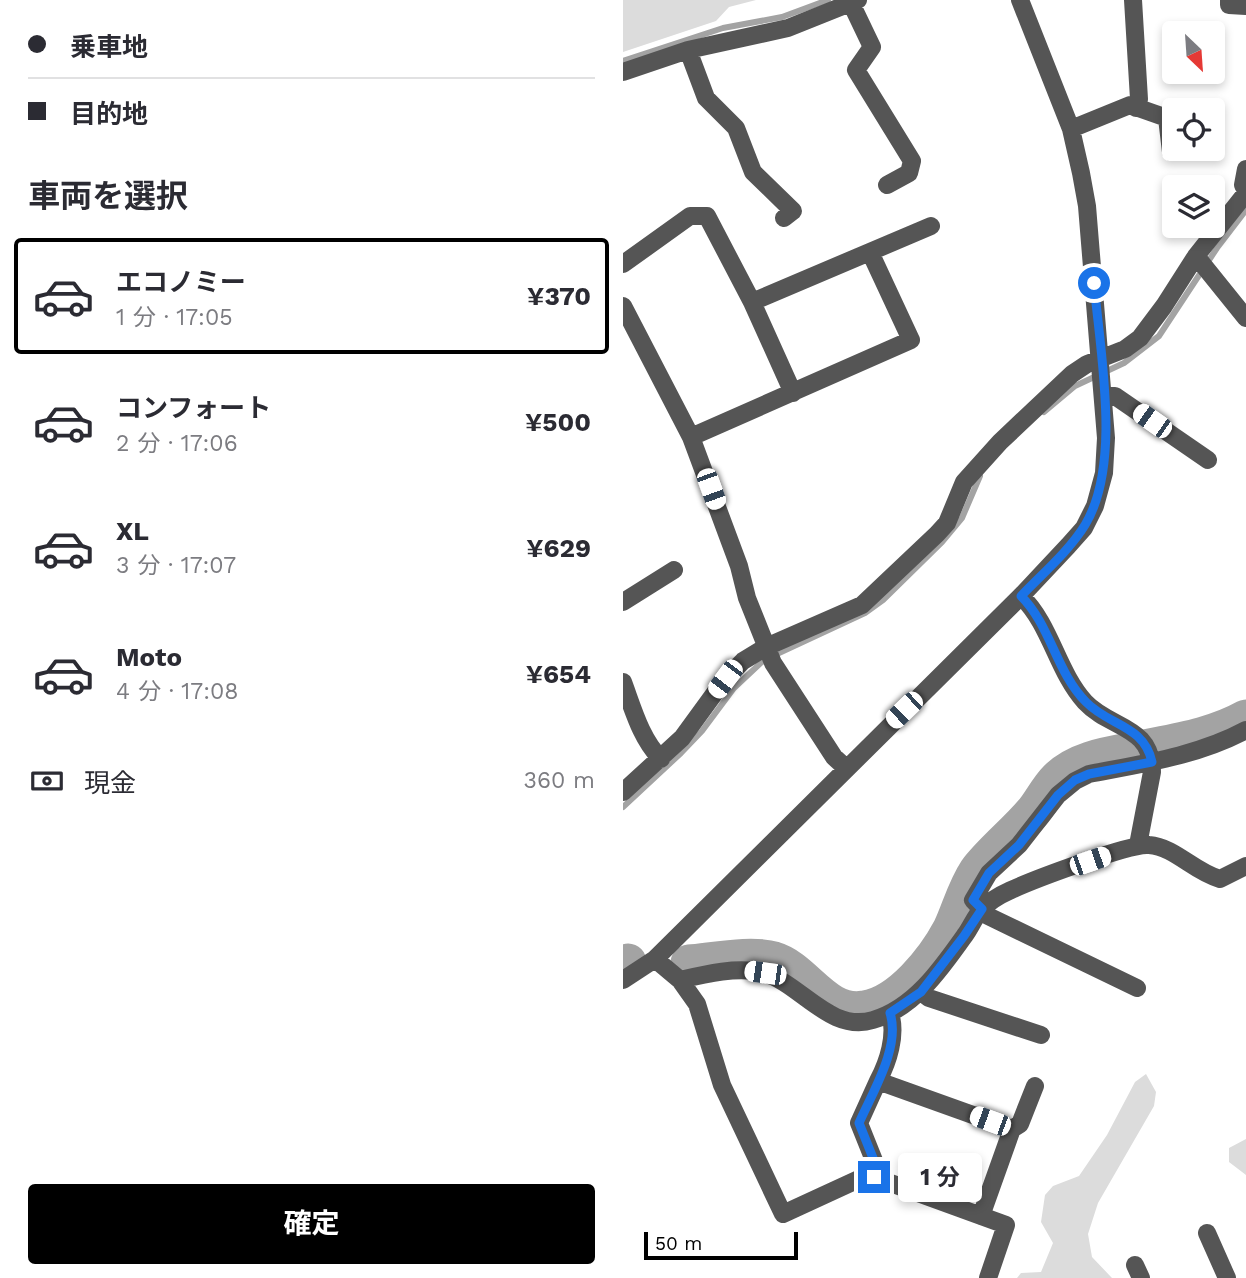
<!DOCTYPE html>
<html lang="ja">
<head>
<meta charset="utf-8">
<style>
  body { margin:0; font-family:"Work Sans","Noto Sans JP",sans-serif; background:#f2f2f3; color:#2b2b33; height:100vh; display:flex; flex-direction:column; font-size:26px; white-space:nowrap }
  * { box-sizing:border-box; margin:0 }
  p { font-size:23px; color:#7c7c81 }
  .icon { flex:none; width:38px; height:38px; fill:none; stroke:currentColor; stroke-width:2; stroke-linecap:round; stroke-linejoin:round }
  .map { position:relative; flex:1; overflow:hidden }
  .sheet { display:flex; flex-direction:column; background:#fff; width:623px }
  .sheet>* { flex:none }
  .hud { display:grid; align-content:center; height:154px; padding:0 28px; background:#fff }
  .needle { width:46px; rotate:155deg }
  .tools { position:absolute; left:539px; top:21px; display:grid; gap:14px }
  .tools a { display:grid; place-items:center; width:63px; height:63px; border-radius:7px; background:#fff; box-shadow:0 4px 10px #0003; font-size:35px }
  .scale { position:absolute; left:21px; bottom:18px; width:154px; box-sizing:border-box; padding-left:7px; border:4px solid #000; border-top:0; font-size:19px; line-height:24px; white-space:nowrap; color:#000; -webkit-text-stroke:5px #fff; paint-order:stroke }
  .end { position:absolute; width:32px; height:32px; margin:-16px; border:9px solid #1a73e8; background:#fff; box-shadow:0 0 0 4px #fff }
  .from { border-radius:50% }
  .bubble { position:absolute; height:49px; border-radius:7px; background:#fff; box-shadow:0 4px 10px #0003; font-size:23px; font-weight:700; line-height:49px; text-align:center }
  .car { position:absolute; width:21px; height:42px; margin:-21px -10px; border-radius:9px; box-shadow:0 0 5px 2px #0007; background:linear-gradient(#fff 24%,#345 0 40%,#fff 0 76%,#345 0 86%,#fff 0) }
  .hud b { display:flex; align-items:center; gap:24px; height:66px; font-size:26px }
  .hud b+b { border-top:2px solid #e1e1e2 }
  .hud i { width:18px; height:18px; background:#2b2b33 }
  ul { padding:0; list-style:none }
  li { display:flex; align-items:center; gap:21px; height:116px; margin:0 14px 10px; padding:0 14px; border:4px solid transparent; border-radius:7px }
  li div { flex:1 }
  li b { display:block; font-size:26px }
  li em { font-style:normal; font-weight:700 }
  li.on { border-color:#000 }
  li>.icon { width:63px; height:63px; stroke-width:1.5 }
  h2 { padding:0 28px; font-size:32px; line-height:84px }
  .pay { display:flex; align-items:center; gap:18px; height:77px; padding:0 28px; font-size:26px }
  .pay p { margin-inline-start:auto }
  .action { display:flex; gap:14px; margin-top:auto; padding:14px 28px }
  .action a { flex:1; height:80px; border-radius:7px; background:#000; color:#fff; font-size:28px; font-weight:700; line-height:80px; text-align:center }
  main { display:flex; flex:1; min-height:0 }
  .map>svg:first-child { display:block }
</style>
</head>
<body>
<main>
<section class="sheet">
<div class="hud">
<b><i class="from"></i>乗車地</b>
<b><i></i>目的地</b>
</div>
<h2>車両を選択</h2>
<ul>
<li class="on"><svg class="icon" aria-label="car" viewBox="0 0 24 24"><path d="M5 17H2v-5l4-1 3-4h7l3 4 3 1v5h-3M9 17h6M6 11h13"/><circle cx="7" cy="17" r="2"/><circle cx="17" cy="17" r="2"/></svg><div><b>エコノミー</b><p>1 分 · 17:05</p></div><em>¥370</em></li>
<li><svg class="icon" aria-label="car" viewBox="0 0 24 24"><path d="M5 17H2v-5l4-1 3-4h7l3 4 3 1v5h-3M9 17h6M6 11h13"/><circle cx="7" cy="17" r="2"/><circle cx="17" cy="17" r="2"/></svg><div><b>コンフォート</b><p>2 分 · 17:06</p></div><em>¥500</em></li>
<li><svg class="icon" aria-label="car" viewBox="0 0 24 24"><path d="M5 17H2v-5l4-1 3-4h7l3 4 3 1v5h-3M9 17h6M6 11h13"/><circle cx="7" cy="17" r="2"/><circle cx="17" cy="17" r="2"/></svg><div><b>XL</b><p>3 分 · 17:07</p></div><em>¥629</em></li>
<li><svg class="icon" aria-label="car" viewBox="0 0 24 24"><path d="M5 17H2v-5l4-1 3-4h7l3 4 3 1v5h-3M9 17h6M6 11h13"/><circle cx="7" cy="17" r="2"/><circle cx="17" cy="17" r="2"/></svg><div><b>Moto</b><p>4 分 · 17:08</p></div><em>¥654</em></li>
</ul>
<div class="pay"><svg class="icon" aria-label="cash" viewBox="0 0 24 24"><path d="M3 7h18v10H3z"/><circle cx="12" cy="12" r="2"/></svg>現金<p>360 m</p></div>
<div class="action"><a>確定</a></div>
</section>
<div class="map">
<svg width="623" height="1278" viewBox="0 0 623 1278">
  <rect width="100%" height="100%" fill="#fff"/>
  <path fill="#dcdcdc" d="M0,0H133L106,7L93,21L0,52Z
    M523,1074L533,1092L531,1106L475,1203L465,1234L469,1257L489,1278H394L398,1273L418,1272L430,1243L418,1222L422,1195L430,1186L456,1176L484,1135L512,1082Z
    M623,1139V1175L606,1162V1148Z"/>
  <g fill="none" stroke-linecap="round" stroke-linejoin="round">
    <path stroke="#a3a3a3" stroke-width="6" d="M0,61L100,28L159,17L205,0
      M421,412L452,386L501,363L536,336L594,248L623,210
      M0,807L58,753L79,731L111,688L141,660L242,613L260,600L319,542L339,518L357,476"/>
    <path stroke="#a3a3a3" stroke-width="37" d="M66,963C90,961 129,953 151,960C182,969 202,1016 241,1009C277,1004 312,959 328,929C337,910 342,889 354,871C367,853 393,832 409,813C418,803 424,789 434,779C454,759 485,755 512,750C550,742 589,737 623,718
      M0,964L5,962"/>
    <path stroke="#555" stroke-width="18" d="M510,0L516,99L513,108
      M606,0V5L623,6
      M228,3L249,47L233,70L289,161L286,173L264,185
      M65,50L83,98L113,128L130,172L170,211L161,218
      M0,72L65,50L165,28L235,0
      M448,129L507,105L544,118L548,152
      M623,169L620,185L623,190
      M573,256L623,318
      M0,264L67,216H84L129,302
      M0,306L68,437L116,566L124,598L150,663L211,757L223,768
      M170,393L129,302L308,226
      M481,396H492L585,460
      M68,437L288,340L247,252
      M398,596C428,625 434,671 462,702C487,729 529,725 529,772L515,845
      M0,602L51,570
      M0,682C10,709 18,739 38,759
      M0,792L59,738L102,679L120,661L143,647L239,605L314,534L324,523L341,482L377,442L449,374L464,364L502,349L517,338L541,306L573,256L623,193
      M32,959L57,980L74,1004L99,1085L160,1214L236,1179L251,1177
      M0,980L32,959L398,596L445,546L461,528L472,506L481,473L483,438L464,206L458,173L448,129L397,0
      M57,980C82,974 116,966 141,973C178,984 207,1033 250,1020C291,1008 318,969 342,935C348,927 352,916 359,909C366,902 377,895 386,891C407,881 507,843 526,845C552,847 571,872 597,879L623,866
      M514,988L365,916L350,900L366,873L396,845L435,795L452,781L466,774C518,764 575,756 623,730
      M298,992L306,998L418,1035
      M267,1013C274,1035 265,1062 255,1081L389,1129
      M255,1081L236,1123L252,1163L251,1177L383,1225L365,1278
      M358,1216L389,1129L397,1124L412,1086
      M584,1233L604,1278
      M512,1265L518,1278"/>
  </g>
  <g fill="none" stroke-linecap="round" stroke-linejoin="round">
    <path stroke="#1a73e8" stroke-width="9" d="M251,1177L252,1163L236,1123C249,1093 278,1047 267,1013L298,992L341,936L359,909L350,900L366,873L396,845L435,795L452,780L466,774L529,762C521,725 486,726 463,702C433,672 428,626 398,596C419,574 446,551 462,525C499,464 477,352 471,283"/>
  </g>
</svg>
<div class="tools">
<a><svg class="needle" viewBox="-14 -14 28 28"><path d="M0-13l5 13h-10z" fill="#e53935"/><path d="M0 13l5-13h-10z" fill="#7c7c81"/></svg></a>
<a><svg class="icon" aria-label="locate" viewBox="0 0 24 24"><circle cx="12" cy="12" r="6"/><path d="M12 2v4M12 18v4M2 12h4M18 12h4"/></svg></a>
<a><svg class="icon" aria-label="layers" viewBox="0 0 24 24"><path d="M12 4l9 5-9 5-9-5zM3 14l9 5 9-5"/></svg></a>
</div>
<div class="scale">50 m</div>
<i class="end from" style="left:471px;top:283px"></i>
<i class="end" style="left:251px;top:1177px"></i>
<div class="bubble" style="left:275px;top:1153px;width:84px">1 分</div>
<i class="car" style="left:529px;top:421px;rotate:305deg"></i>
<i class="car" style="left:88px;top:489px;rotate:160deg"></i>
<i class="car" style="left:102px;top:679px;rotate:217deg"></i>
<i class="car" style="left:281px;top:710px;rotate:226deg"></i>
<i class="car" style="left:467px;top:861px;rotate:71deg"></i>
<i class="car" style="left:142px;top:973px;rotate:278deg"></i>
<i class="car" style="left:367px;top:1121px;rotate:290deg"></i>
</div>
</main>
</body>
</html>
